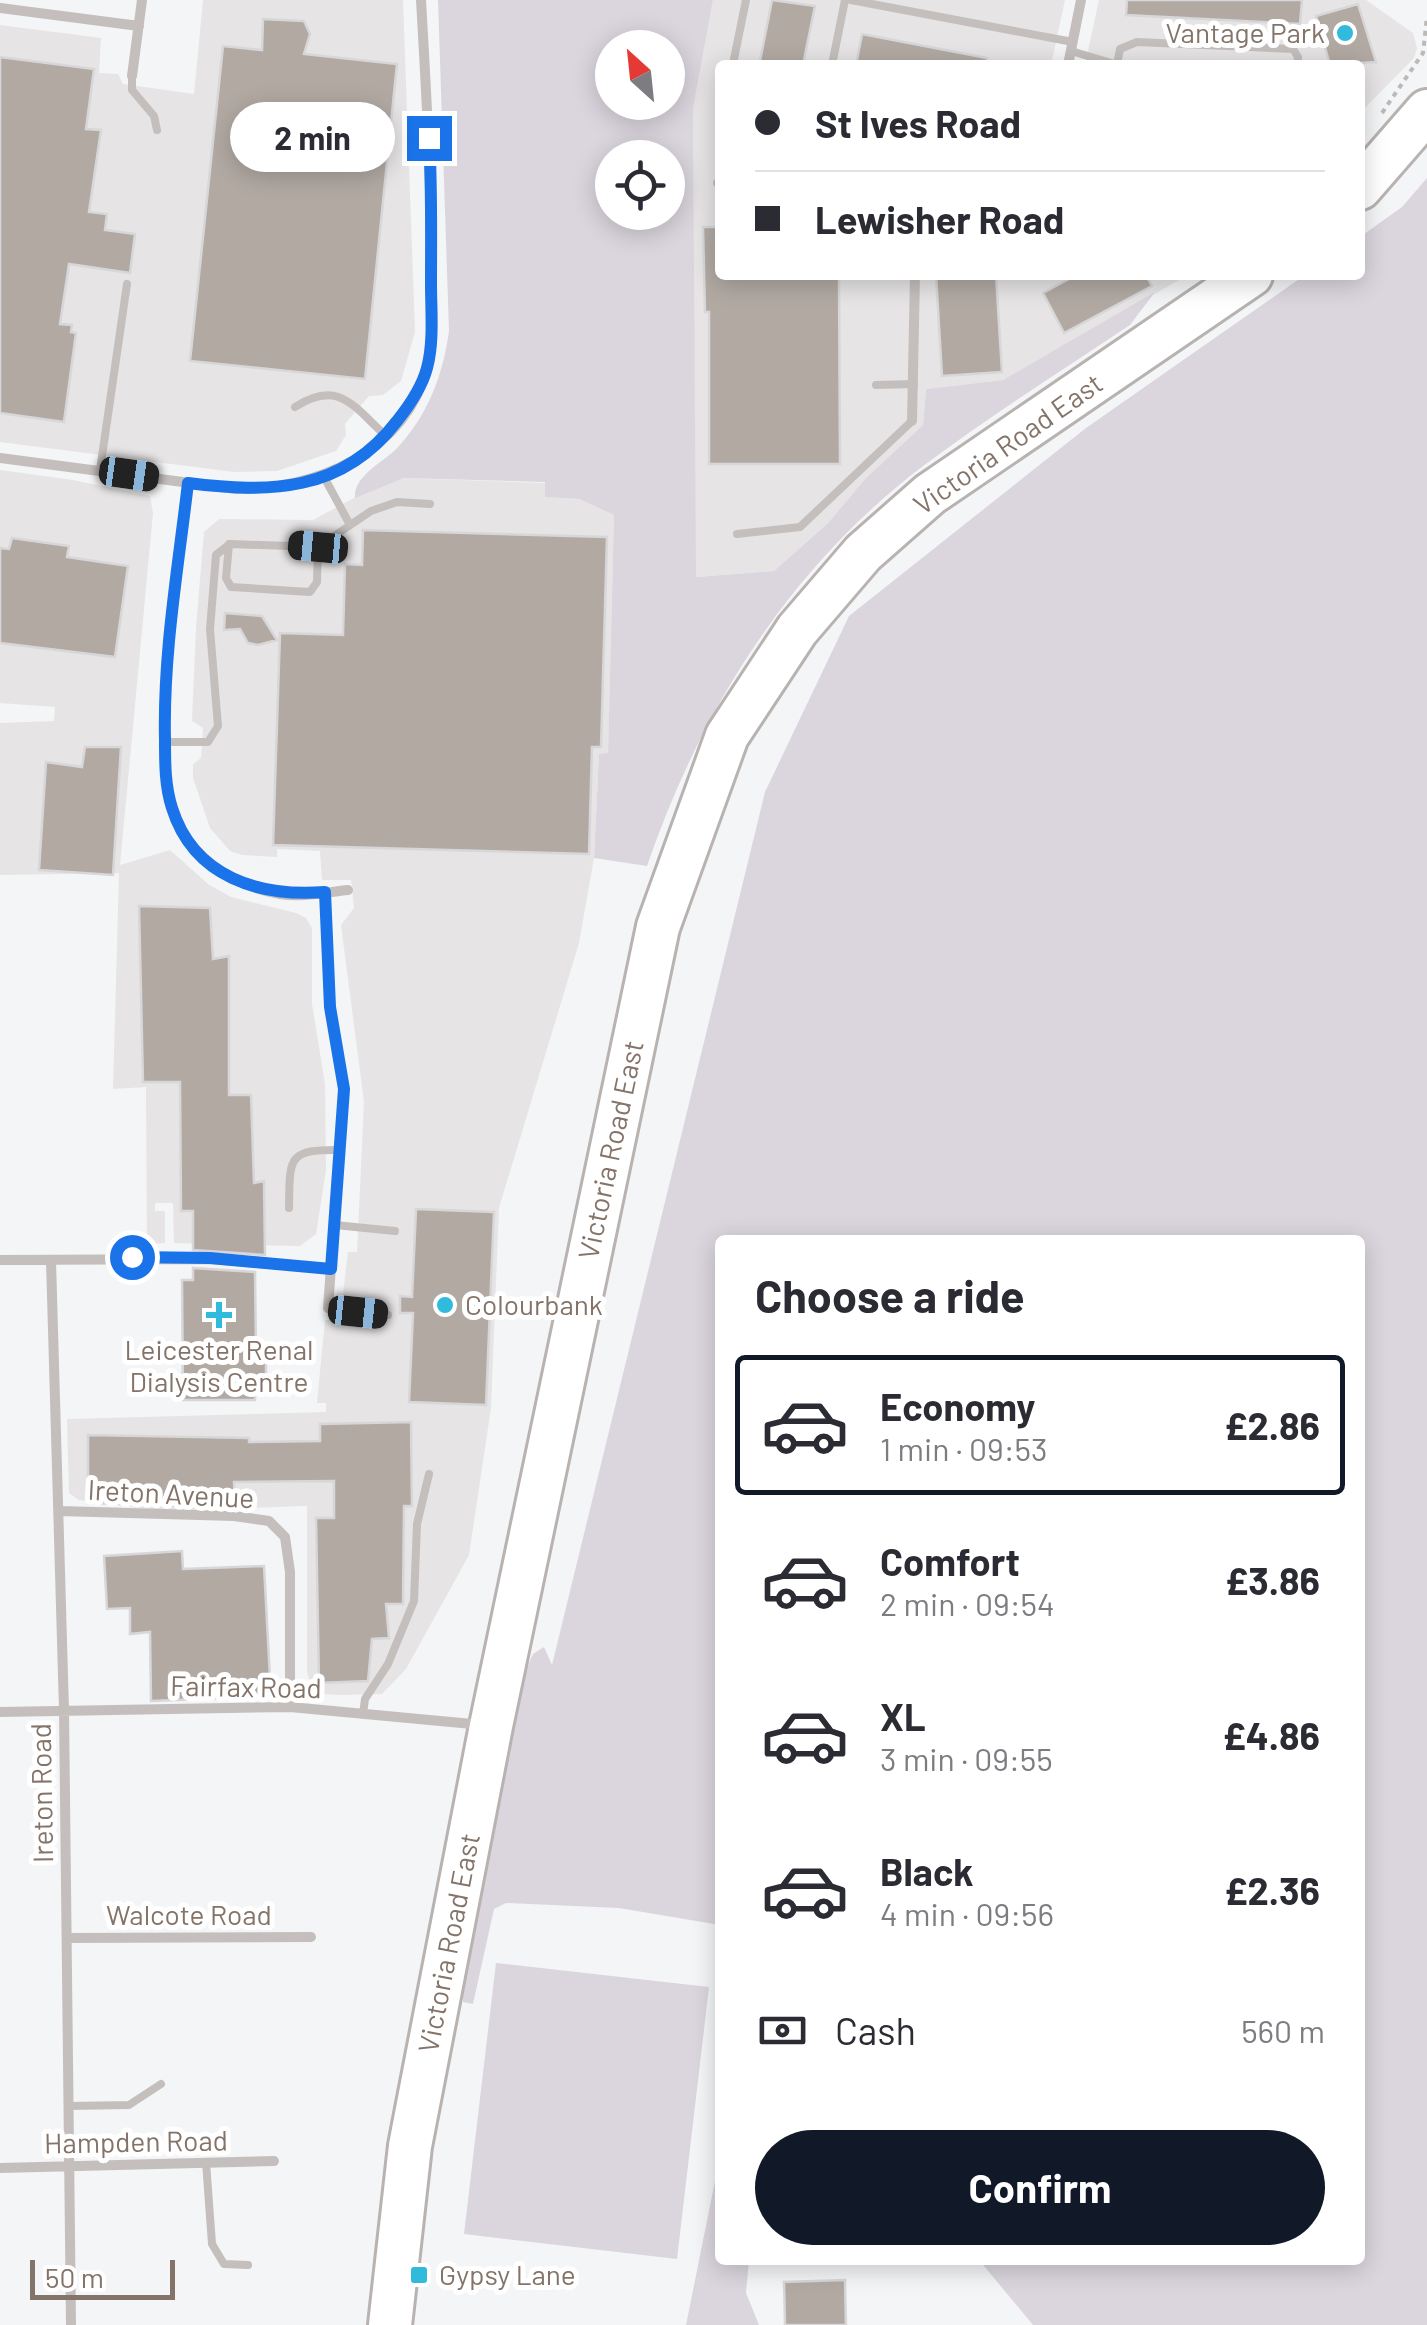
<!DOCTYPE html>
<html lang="en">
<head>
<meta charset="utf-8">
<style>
  body { margin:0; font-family:Barlow,sans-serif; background:#f2f2f3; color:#2b2b33; height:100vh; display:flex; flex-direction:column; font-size:38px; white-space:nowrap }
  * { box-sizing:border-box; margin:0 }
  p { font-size:32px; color:#7c7c81 }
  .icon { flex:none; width:55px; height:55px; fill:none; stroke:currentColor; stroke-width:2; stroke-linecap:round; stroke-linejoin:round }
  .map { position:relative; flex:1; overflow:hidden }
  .side { position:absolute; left:715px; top:1235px; width:650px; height:1030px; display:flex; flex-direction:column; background:#fff; border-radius:10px; box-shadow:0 5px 25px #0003 }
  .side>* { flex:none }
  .banner { position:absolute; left:715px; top:60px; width:650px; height:220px; border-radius:10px; box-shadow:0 5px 25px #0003; display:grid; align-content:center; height:220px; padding:0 40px; background:#fff }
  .needle { width:65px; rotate:333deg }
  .buttons { position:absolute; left:595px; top:30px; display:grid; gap:20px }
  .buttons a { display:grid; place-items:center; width:90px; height:90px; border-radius:50%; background:#fff; box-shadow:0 5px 25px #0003; font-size:50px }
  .scale { position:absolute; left:30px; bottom:25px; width:145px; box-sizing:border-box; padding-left:10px; border:5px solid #847368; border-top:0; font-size:28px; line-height:35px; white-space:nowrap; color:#847368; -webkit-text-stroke:8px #fff; paint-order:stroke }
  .end { position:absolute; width:45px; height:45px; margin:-22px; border:12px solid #1a73e8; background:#fff; box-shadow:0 0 0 5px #fff }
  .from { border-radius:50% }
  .bubble { position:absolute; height:70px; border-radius:35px; background:#fff; box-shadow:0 5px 25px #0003; font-size:32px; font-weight:700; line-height:70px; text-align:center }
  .car { position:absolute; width:30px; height:60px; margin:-30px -15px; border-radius:12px; box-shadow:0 0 8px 2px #0007; background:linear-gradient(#222 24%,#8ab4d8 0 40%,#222 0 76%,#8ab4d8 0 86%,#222 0) }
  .banner b { display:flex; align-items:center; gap:35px; height:95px; font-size:38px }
  .banner b+b { border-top:2px solid #e1e1e2 }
  .banner i { width:25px; height:25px; background:#2b2b33 }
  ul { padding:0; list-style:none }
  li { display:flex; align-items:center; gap:30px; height:140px; margin:0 20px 15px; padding:0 20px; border:5px solid transparent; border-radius:10px }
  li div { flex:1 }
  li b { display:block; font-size:38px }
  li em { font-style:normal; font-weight:700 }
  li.current { border-color:#111827 }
  li>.icon { width:90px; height:90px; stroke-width:1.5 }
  h2 { padding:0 40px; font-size:45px; line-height:120px }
  .pay { display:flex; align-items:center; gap:25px; height:110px; padding:0 40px; font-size:38px }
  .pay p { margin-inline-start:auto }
  .primary-button { display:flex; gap:20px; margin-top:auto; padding:20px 40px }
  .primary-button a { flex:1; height:115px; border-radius:60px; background:#111827; color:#fff; font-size:40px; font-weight:700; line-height:115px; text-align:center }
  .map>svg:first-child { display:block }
</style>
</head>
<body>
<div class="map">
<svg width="1427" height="2325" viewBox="0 0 1427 2325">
  <rect width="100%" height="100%" fill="#f4f5f7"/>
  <path fill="#e6e4e5" d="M203,0H403L415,332L401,381L383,395L369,396L345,424L346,435L336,451L277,471L234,472L0,442V25L101,38L99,73L118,74L123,84L194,94Z
    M713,0H1065L1051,65H720V275H1188L1003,380L926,389L923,425L865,479L828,523L774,571L695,577L693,109Z
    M1099,0H1366L1413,33L1417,48L1414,58L1360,113V65H1085Z
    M0,470L73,480L150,496L153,513L120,865L170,850L208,884L231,897L296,913L306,918L312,928V1004L325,1084L326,1170L316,1234L300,1246L174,1243L173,1203H155V1211H165V1243L147,1244L146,1087L113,1089L119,873L0,875V723L54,721L55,707L0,703Z
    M404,478L546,483V497L579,499L614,515L608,754H599L594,858L579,943L499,1208L491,1408L469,1555L406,1669L382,1694L339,1695L320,1694L311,1686L307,1671V1506L160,1511L79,1500L69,1493L67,1419L326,1412V1403H317L325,1320H340L348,1252H357L364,1102L341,925L354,908L351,880H322L320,851L277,849V857L242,855L230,851L210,828L193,778V764L201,758L203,728L192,721L196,627L204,532L219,519L313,520L369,490Z"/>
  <path fill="#dbd6de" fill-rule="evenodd" d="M438,0H713L693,109L696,577L774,571L828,523L865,479L923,425L926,389L1003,380L1155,292L1130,325C1061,371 990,416 923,466C789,568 701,709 647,866L594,858L599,754L608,753L614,515L579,499L545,497V482L404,478L355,498C353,475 386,461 399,446C429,413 443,374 449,331ZM612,48H668V102H612ZM612,158H668V212H612Z
    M1427,178V2325H1033L979,2260H1360V1240H720V1925L619,1908L506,1903L494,1909L473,2004L463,2002V1979L519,1686L533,1654L544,1647L552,1665L765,792L849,616L1086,428L1305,275H1360V237L1402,207Z
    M496,1963L709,1987L677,2259L464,2234Z
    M720,2156V2260H749L746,2293L759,2325H686Z"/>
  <path fill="#b2a9a3" stroke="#d7d7d9" stroke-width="2.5" d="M772,0L815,6L803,65L760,61Z
    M1127,0H1302L1300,24L1126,15Z
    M1358,4L1376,62L1330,65L1316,16Z
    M263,19L304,21L310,34L304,54L397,64L365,379L190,361L223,46L262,50Z
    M862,34L987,58L986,65H856Z
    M0,57L94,69L86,129L101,130L89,212L107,214L105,230L135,234L130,273L69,264L60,324L72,325L71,332L76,333L64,422L0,413Z
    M703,227H720V275H839L840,464H709V312H705Z
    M936,275H996L1002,372L942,376Z
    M1076,275H1146L1152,286L1064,333L1043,293Z
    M363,530L607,537L601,747H592L589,854L273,845L280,633L343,635L345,564L362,565Z
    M12,538L69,546L67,557L128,566L115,657L0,643V548L9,549Z
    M225,613L262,616L277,640L258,645L248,643L240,629L224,630Z
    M85,747H121L113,875L39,870L46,762L82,767Z
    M139,906L210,908L213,959L229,956V1095H251L254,1183L264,1181L265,1255L193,1250V1211H181L180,1082H143Z
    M416,1209L494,1212L486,1405L409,1402L413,1313H400V1296L412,1297Z
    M193,1268L255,1272L256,1350H266V1388H255V1400H183L182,1280H193Z
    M411,1422L412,1506H404L403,1604H386L389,1638L372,1639L368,1681L319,1683L316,1518H334V1481L234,1482L235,1507L88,1503V1435L249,1438V1442L320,1441V1424Z
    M182,1551L183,1569L264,1566L271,1696L151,1701L150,1632L130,1634V1608L107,1609L104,1556Z
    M845,2280L846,2325H785L784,2282Z"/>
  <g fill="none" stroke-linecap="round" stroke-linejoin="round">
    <defs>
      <path id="highway" d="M1360,188L1427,111
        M390,2325L410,2146L491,1726L658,927L727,736L797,630L863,553L930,494L1251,275"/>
    </defs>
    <use href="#highway" stroke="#b8b3b0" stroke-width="48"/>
    <path stroke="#bdb9b7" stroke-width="4" stroke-dasharray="5 5" stroke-linecap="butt" d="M1382,113L1423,53L1427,16"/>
    <path stroke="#c4bfbc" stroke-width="8" d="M851,0L1073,42
      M1071,51L1118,65
      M734,59L746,0
      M1117,64L1120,49L1137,42L1293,49L1298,57L1297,65
      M832,65L845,0
      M132,76V90L154,116L157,130
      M717,183H720
      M876,385L914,384
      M295,407C339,379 353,406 386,436
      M100,470L127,284
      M324,477L349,523
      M737,534L800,527L912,421
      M229,544L226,578L231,587L310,592L317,582L318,547
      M165,742H208L218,726L210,629L216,555L230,544L318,547L371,511L397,502L430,504
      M289,1208C290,1159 286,1149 340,1150
      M335,1225L395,1231
      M328,1308L388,1315
      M363,1714L365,1699L388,1664L414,1601L417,1524L429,1474
      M69,2106L129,2105L161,2084
      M206,2162L212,2244L224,2264L248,2265"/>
    <path stroke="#c4bfbc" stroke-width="10" d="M0,8L139,26
      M1068,65L1081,0
      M132,76L142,0
      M912,421L915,275
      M0,458L236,489C315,490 406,452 427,367C436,333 431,295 431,260C431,173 426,87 421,0
      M188,483C178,569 163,654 165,741C165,764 165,786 172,809C187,856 233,886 280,894C301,898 327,892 348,890
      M325,892L330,1007L344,1089L328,1308
      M0,1260L210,1259L331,1269
      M51,1261L64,1710L71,2325
      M59,1511L234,1516L269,1521L285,1537L290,1572V1707
      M0,1712L290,1707L483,1725
      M67,1938L311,1937
      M0,2168L274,2161"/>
    <use href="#highway" stroke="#fff" stroke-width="42"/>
  </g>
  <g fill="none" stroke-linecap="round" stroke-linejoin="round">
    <path stroke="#1a73e8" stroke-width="12" d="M132,1257L210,1258L331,1269L344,1089L330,1007L325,892C260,897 194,878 172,808C165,786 165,764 165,740C163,654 178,569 188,483C269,493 342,493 397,421C409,406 422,387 427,368C434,342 431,311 431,284C431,235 432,186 429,138"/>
  </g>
  <g fill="#30badc" stroke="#fff" stroke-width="4">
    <circle cx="1345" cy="33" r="10"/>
    <circle cx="445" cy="1305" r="10"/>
    <path d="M214 1300h10v10h10v10h-10v10h-10v-10h-10v-10h10z"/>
    <rect x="409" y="2265" width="20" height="20" rx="5"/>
  </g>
  <g text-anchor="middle" stroke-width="10" stroke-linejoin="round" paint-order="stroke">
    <g font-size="28" fill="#847368" stroke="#fff" text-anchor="start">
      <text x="1325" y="43" text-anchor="end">Vantage Park</text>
      <text x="465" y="1315">Colourbank</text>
      <text x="219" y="1360" text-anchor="middle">Leicester Renal<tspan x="219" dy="32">Dialysis Centre</tspan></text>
      <text x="439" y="2285">Gypsy Lane</text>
    </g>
    <g font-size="28" fill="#847368" stroke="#fff">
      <text transform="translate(1008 444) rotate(-35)" y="10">Victoria Road East</text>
      <text transform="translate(611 1150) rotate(-78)" y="10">Victoria Road East</text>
      <text transform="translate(171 1494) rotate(3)" y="10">Ireton Avenue</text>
      <text transform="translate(246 1687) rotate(1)" y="10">Fairfax Road</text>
      <text transform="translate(42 1793) rotate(-91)" y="10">Ireton Road</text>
      <text x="189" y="1925">Walcote Road</text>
      <text transform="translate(449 1943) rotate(-79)" y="10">Victoria Road East</text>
      <text transform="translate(136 2142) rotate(-1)" y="10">Hampden Road</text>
    </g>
  </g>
</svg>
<div class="buttons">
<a><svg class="needle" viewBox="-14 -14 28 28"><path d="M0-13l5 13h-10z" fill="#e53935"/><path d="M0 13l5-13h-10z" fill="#7c7c81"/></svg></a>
<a><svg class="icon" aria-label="locate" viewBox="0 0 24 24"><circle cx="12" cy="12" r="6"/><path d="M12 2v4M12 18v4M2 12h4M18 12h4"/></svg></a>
</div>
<div class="scale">50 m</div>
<i class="end from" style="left:132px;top:1257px"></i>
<i class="end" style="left:429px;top:138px"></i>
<div class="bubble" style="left:230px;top:102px;width:165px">2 min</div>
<i class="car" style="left:129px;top:474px;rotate:98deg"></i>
<i class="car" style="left:318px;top:547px;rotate:275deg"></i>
<i class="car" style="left:358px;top:1312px;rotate:96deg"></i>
<div class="banner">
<b><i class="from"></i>St Ives Road</b>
<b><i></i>Lewisher Road</b>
</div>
<section class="side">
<h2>Choose a ride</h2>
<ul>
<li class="current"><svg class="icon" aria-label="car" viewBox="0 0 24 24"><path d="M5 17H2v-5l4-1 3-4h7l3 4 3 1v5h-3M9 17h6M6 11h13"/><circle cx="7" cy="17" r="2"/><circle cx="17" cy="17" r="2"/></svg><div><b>Economy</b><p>1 min · 09:53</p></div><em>£2.86</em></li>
<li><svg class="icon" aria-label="car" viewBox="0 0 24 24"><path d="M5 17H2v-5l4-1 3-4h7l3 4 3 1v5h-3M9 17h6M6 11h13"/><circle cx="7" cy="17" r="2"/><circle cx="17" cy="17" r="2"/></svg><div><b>Comfort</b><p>2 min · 09:54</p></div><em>£3.86</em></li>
<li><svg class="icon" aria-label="car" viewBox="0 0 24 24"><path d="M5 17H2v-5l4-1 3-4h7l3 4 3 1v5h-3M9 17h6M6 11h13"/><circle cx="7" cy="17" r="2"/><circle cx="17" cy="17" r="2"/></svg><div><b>XL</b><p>3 min · 09:55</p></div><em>£4.86</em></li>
<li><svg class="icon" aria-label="car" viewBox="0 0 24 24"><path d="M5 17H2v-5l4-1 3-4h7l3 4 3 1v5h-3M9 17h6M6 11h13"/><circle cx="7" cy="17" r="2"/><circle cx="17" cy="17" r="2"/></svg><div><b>Black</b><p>4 min · 09:56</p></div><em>£2.36</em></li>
</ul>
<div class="pay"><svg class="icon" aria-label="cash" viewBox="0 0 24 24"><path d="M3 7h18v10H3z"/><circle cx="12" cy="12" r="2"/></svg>Cash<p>560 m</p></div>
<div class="primary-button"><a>Confirm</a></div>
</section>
</div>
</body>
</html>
